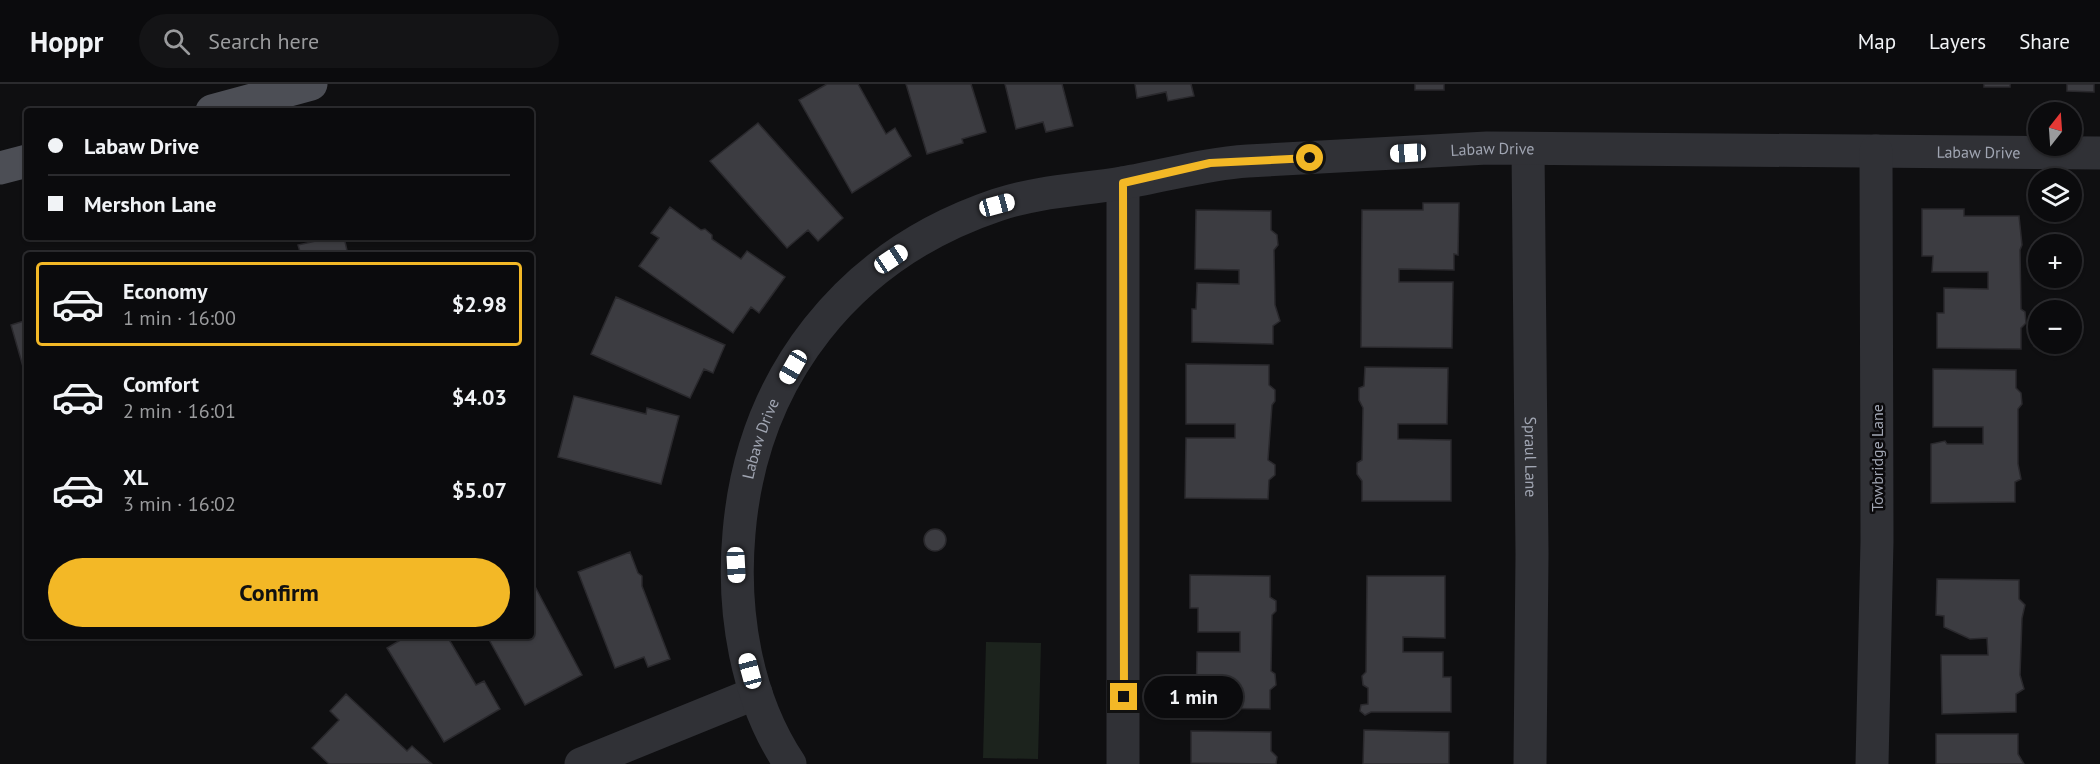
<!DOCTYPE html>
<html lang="en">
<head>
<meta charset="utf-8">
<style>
  body { margin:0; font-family:"PT Sans",sans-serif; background:#141416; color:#f1f3f6; height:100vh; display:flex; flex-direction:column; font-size:22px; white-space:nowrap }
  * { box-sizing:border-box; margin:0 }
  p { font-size:20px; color:#9a9b9d }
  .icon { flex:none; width:33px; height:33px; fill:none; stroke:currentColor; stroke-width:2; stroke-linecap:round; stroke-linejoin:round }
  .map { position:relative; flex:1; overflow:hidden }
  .details { position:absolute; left:24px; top:168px; width:510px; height:387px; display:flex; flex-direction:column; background:#0b0b0d; border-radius:6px; box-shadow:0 2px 4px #0004,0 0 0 2px #2b2b2e }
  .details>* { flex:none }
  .banner { position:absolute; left:24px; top:24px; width:510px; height:132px; border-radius:6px; box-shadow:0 2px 4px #0004,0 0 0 2px #2b2b2e; display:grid; align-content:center; height:132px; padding:0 24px; background:#0b0b0d }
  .needle { width:39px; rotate:17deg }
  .buttons { position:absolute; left:2028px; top:18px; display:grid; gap:12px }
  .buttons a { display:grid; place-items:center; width:54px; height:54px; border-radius:50%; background:#0b0b0d; box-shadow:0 2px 4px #0004,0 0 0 2px #2b2b2e; font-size:30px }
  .end { position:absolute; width:27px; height:27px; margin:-14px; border:8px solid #f3b826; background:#111; box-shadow:0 0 0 3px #111 }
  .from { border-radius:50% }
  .bubble { position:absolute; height:42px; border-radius:21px; background:#0b0b0d; box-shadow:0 2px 4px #0004,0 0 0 2px #2b2b2e; font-size:20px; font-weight:700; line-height:42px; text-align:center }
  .car { position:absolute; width:18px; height:36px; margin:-18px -9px; border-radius:8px; box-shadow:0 0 4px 2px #0007; background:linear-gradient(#fff 24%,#345 0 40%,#fff 0 76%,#345 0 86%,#fff 0) }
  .banner b { display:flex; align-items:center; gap:21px; height:57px; font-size:22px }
  .banner b+b { border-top:2px solid #2b2b2e }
  .banner i { width:15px; height:15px; background:#f1f3f6 }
  ul { padding:10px 0 0; list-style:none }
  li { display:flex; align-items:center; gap:18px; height:84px; margin:0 12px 9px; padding:0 12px; border:3px solid transparent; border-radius:6px }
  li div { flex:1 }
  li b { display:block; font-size:22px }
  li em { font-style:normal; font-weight:700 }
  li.current { border-color:#f3b826 }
  li>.icon { width:54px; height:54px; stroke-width:1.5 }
  .action { display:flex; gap:12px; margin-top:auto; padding:12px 24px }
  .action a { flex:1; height:69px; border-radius:36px; background:#f3b826; color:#111; font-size:24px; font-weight:700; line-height:69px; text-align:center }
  header { display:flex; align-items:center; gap:36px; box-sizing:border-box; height:84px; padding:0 30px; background:#0b0b0d; border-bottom:2px solid #2b2b2e }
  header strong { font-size:28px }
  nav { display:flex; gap:33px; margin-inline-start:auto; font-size:21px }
  .search { width:420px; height:54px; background:#141416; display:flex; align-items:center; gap:15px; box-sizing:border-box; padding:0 21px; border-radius:33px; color:#9a9b9d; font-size:22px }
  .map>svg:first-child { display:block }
</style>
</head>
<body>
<header>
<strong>Hoppr</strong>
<div class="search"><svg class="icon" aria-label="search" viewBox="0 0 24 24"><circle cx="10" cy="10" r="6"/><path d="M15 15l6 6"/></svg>Search here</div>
<nav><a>Map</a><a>Layers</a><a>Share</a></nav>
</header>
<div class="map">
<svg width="2100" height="680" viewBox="0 0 2100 680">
  <rect width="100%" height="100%" fill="#0f0f11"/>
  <path fill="#1c231d" d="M986,558L1041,559L1038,675L983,674Z"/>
  <path fill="#3c3c41" stroke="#2a292d" stroke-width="1.5" d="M827,0H858L886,50L895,44L911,72L852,109L799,16Z
    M906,0H971L986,48L962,55L963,59L927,70Z
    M1005,0H1062L1073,42L1046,48L1043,38L1016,45Z
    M1135,0H1191L1194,12L1168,17L1166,8L1137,14Z
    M1415,0H1444V6H1415Z
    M1984,0H2010V3H1984Z
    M2067,0H2094V8L2067,7Z
    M758,39L843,134L818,157L808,146L787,164L710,77Z
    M1423,119H1459L1458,171L1454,170V186L1399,185V198H1453L1452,264L1361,263L1362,126H1423Z
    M670,123L701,146L705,145L712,151V155L741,175L747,167L785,193L759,229L751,223L733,249L639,182L659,154L651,149Z
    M1922,125H1964V132H2019L2022,161L2020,166L2021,225L2025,228L2026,239L2021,244V265L1937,264V229H1944V204L1988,205V188H1932L1933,172H1922Z
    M1196,126L1271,127V146L1277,151L1278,161L1274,166L1275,221L1280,237L1273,242V260L1192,258V225H1196L1197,199L1239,200V186L1195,185Z
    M333,153H344L348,171H301L298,161Z
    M616,213L725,261L713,289L704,285L690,314L591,270Z
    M27,236V292L26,293L11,241Z
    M1186,280L1269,281V301L1275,306V317L1272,321L1268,376L1275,381V391L1269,396L1268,415L1185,414L1186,354H1235V340H1186Z
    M1365,283L1448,284L1447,340H1398V355L1451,356V417H1362V397L1357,390V379L1362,376L1363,324L1359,316V304L1364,302Z
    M1933,285L2016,286V304L2021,309L2022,320L2018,325V380L2021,395L2015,398V418L1931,419V360L1945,357L1947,360H1983V343H1933Z
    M574,312L646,330L647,324L679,332L661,400L558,373Z
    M924 456a11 11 0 1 1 22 0a11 11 0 1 1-22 0Z
    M630,468L638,489L642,492V502L670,575L648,583L644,573L615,584L578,488Z
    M1190,491L1270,492V513L1276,517V527L1272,531L1271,587L1275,590L1276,601L1270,606V625L1196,624L1197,568H1240V548H1198V524H1190Z
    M1367,492H1445V554L1403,553V568H1443V593H1451V628H1371L1365,631L1360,627L1361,621L1368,620V604L1363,601L1362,592L1366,588Z
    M531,495L582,591L525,621L487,552H531Z
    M1937,495L2019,496V515L2025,521L2022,534L2020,591L2024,605L2016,610V628L1942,630L1941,571H1988L1987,554L1970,555L1944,543V532L1936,531Z
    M407,552H447L476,601L484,597L500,625L444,658L387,564Z
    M346,610L407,667L412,662L432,680H329L312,664L339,636L330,627Z
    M1364,646L1449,648V680H1363Z
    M1191,647L1271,648V667L1277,673L1276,680L1191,679Z
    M1936,650H2018V670L2024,680H1936Z"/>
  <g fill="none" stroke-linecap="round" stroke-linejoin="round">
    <g stroke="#303136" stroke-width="33">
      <path id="s1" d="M1528,65L1532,470L1530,680"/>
      <path d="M1123,99V680"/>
      <path d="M581,680L756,609"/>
      <path id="s2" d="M790,680C746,614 732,528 739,449C752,293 848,171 997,121C1039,107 1080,106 1122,99C1166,92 1202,80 1248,77L1487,64L2100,69"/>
      <path d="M1872,680L1877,457L1876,67"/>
    </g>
    <path stroke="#4c4e55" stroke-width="33" d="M212,27L311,0
      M0,84L27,77"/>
  </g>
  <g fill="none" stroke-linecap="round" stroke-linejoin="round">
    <path stroke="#f3b826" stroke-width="8" d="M1124,613L1123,99L1210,79L1310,74"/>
  </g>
  <g text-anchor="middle" stroke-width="5" stroke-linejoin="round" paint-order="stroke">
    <g font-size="16" fill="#a0a5b2" stroke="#0b0a0c">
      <text dy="6" stroke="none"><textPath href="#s2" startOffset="1184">Labaw Drive</textPath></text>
      <text dy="6" stroke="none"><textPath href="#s2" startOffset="1670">Labaw Drive</textPath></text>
      <text dy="6" stroke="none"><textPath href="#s2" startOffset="338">Labaw Drive</textPath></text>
      <text dy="6" stroke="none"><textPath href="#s1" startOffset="308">Spraul Lane</textPath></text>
      <text transform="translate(1877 374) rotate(-90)" y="6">Towbridge Lane</text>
    </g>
  </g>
</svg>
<div class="buttons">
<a><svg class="needle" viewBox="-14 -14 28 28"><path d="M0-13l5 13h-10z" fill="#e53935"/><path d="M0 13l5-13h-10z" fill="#9a9b9d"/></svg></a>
<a><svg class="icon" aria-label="layers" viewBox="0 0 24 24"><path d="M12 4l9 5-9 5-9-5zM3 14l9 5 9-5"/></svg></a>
<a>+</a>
<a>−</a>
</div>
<i class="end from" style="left:1310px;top:74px"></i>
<i class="end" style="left:1124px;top:613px"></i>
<div class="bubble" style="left:1144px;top:592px;width:99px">1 min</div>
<i class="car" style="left:1408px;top:69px;rotate:267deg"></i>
<i class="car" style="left:997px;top:121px;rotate:75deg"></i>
<i class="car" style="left:891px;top:175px;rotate:56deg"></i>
<i class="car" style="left:793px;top:283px;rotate:210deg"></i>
<i class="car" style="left:736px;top:481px;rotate:177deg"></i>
<i class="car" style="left:750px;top:587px;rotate:345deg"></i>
<div class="banner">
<b><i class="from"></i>Labaw Drive</b>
<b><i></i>Mershon Lane</b>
</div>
<section class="details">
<ul>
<li class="current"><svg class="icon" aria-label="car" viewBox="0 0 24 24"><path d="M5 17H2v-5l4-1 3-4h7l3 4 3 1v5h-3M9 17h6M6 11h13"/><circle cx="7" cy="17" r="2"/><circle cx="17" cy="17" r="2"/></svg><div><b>Economy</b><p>1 min · 16:00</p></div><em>$2.98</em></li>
<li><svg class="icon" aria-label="car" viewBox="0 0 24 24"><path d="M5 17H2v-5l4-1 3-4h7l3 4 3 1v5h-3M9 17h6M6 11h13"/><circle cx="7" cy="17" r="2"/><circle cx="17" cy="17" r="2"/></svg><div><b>Comfort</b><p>2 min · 16:01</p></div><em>$4.03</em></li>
<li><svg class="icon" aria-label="car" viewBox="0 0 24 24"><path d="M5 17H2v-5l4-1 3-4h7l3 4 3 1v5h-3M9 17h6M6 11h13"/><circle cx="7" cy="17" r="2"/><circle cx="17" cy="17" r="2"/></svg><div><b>XL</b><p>3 min · 16:02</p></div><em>$5.07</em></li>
</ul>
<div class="action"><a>Confirm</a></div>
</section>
</div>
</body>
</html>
